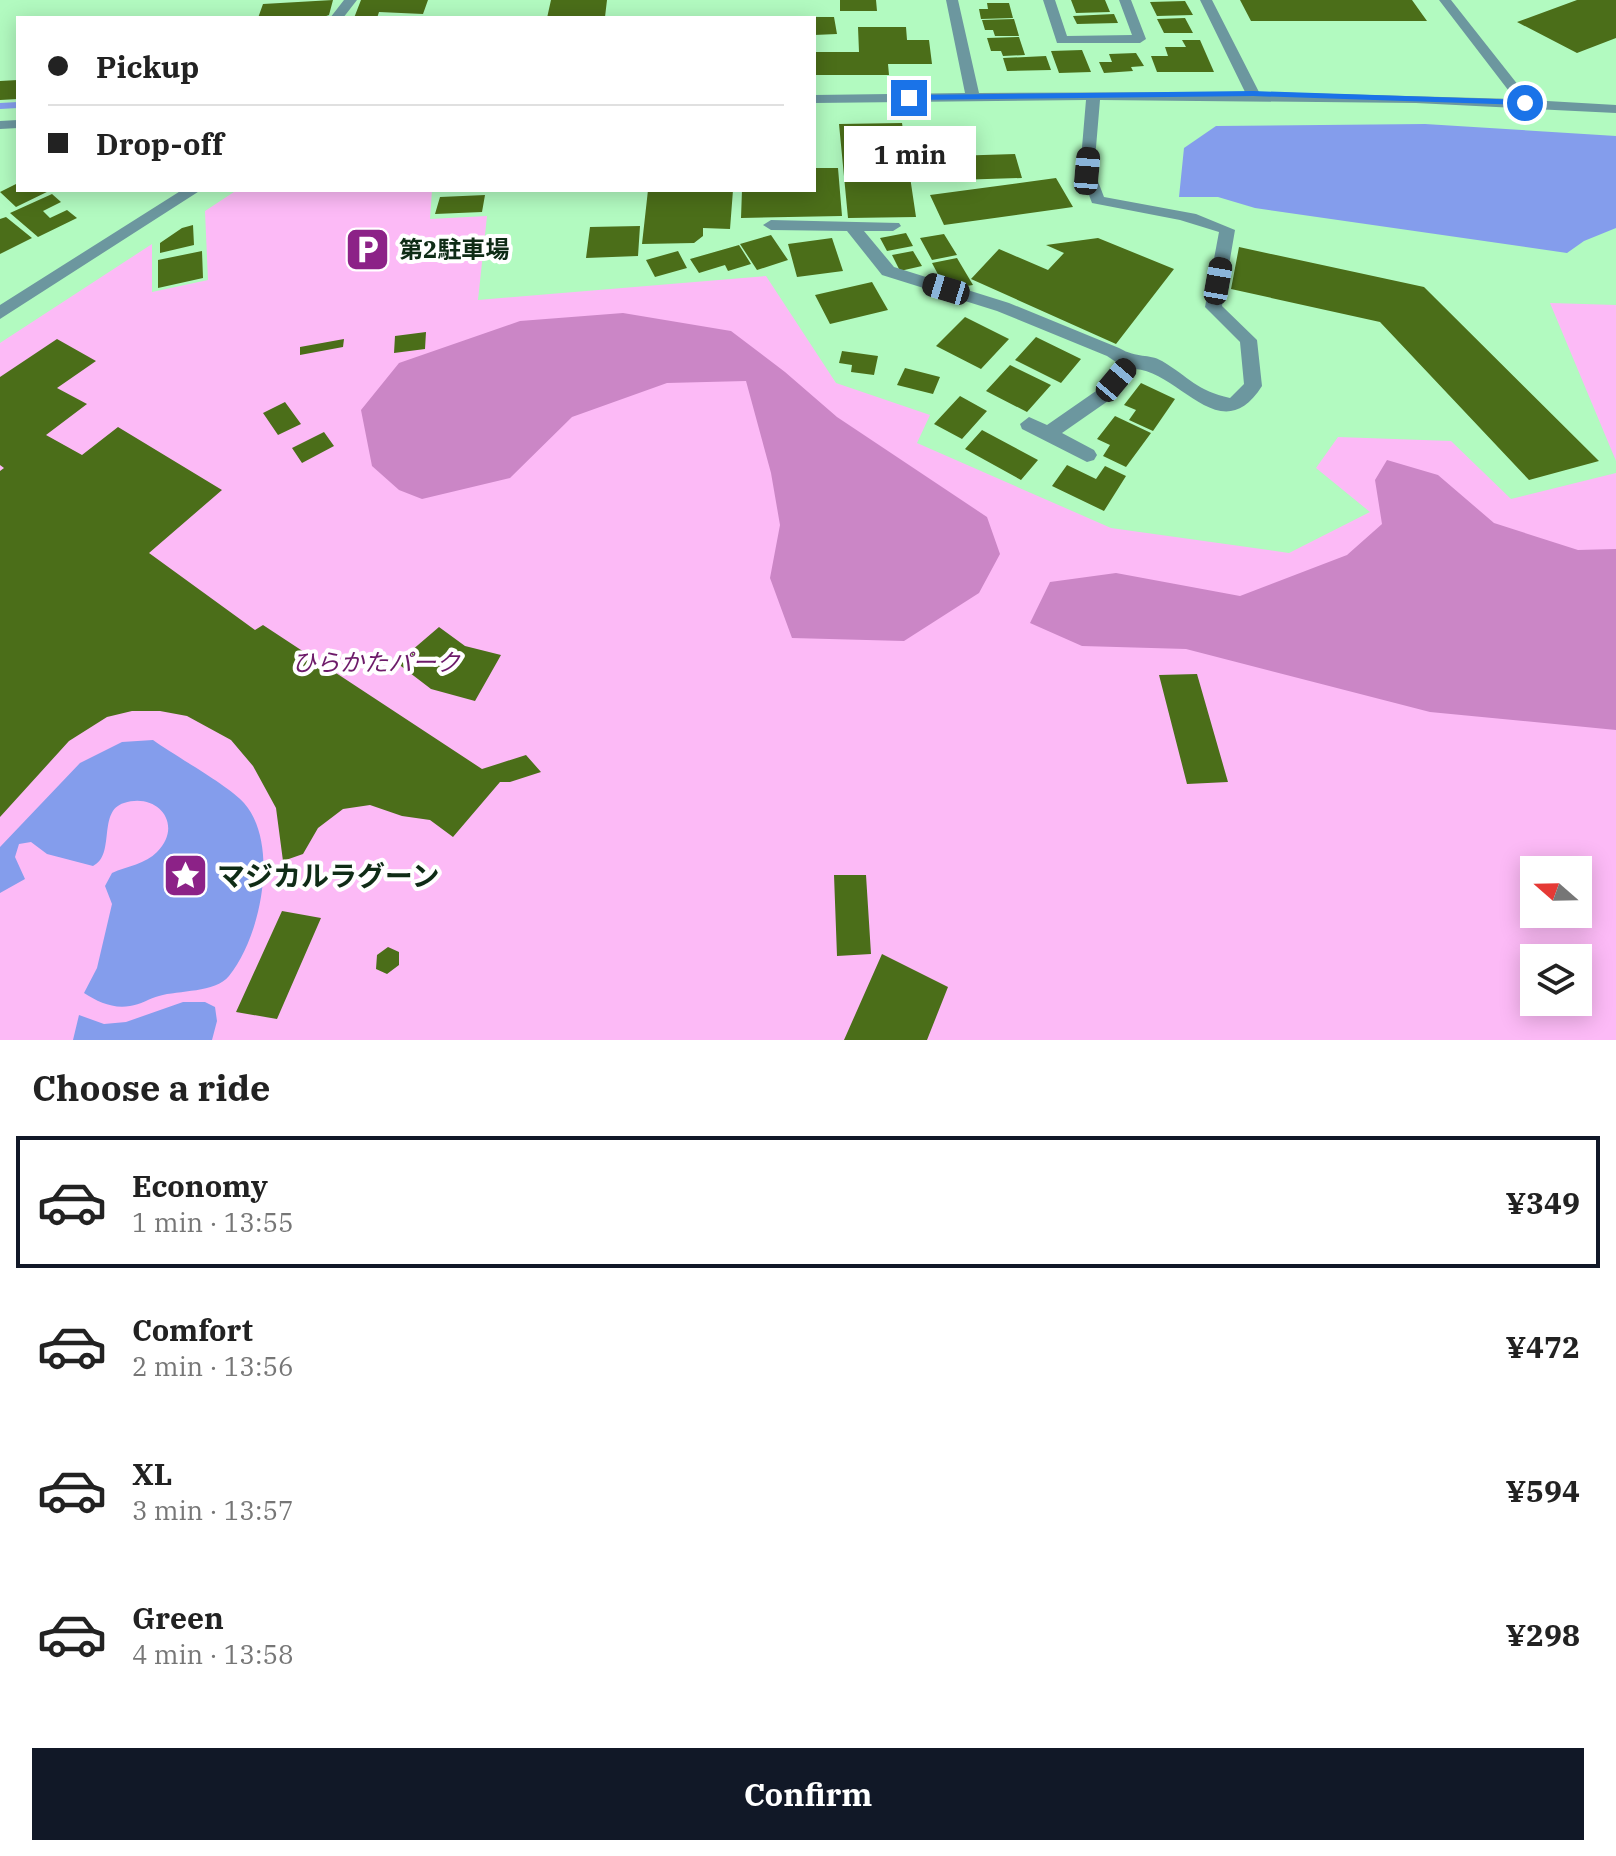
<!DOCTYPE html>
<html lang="en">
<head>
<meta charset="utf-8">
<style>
  body { margin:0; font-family:"IBM Plex Serif","Noto Sans JP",serif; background:#f2f2f2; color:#222; height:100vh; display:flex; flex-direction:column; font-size:30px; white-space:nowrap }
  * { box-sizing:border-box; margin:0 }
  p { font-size:26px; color:#767676 }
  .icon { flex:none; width:44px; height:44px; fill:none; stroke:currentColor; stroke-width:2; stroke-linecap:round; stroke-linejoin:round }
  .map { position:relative; height:1040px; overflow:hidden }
  .side { display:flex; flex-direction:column; background:#fff; flex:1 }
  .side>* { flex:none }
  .banner { position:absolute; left:16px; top:16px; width:800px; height:176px; border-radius:0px; box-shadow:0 4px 20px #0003; display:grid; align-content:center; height:176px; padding:0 32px; background:#fff }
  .needle { width:52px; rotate:290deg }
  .controls { position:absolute; left:1520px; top:856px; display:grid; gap:16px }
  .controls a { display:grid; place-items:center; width:72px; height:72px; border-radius:0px; background:#fff; box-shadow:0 4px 20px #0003; font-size:40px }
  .end { position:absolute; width:36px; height:36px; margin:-18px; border:10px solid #1a73e8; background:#fff; box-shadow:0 0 0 4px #fff }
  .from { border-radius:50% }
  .bubble { position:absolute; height:56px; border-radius:0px; background:#fff; box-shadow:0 4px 20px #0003; font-size:26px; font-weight:800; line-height:56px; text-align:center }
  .car { position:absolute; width:24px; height:48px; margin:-24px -12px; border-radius:10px; box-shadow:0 0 6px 2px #0007; background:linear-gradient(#222 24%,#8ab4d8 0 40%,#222 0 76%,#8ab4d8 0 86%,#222 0) }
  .banner b { display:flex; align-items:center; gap:28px; height:76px; font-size:30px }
  .banner b+b { border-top:2px solid #e0e0e0 }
  .banner i { width:20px; height:20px; background:#222 }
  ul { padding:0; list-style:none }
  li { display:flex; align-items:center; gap:24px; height:132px; margin:0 16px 12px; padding:0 16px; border:4px solid transparent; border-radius:0px }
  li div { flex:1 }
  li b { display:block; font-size:30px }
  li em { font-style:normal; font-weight:800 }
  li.current { border-color:#111827 }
  li>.icon { width:72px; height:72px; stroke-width:1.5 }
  h2 { padding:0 32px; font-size:36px; line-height:96px }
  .cta { display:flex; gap:16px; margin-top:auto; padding:16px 32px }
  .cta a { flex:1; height:92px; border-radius:0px; background:#111827; color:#fff; font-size:32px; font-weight:800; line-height:92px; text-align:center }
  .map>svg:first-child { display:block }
</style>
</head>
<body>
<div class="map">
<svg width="1616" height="1040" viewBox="0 0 1616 1040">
  <rect width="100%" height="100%" fill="#b2fac0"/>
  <path fill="#fcbaf6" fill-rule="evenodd" d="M237,190H432L430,219L487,216L478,300L766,276L836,383L930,415L917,443L1111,528L1289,553L1370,512L1316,468L1338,437L1451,441L1511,499L1616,473V1040H0V343L152,244V292L208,280L205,211ZM1534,870H1578V914H1534ZM1534,958H1578V1002H1534Z
    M1550,303L1616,305V461Z"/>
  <path fill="#cb86c6" d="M623,313L731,331L785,372L837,417L987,517L1000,554L979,593L904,641L792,638L770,578L780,525L771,473L746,381L667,383L572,417L510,478L422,499L399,490L372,466L361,410L399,363L520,321Z
    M1387,460L1438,475L1494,523L1578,550L1616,549V730L1430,712L1186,649L1082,646L1030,623L1050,582L1116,573L1240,596L1347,555L1382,524L1375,480Z"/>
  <path fill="#849dec" d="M1425,124L1616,136V228L1584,241L1567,253L1255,208L1218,197H1179L1184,148L1216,126Z
    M153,740C175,756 228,785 244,803C280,844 261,937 229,976C215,993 179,990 159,996C150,998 140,1005 130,1006C113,1009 98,1002 84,993L97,968L112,904L105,886L112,873C127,866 146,864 157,852C184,825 158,792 124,803C97,811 116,855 93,866L47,854L31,842L19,844L15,857L25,879L0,893V847L80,763L122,742Z
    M183,1002H205L215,1007L217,1021L212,1040H73L79,1015L104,1024L126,1022Z"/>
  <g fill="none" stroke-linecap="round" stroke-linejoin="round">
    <path fill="#849dec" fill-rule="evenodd" d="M18,102V108L0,109V103Z"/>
  </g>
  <path fill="#4b6e19" d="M333,0L329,15L321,18H258L263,4Z
    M361,0H428L423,14L379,12L377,18H354Z
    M551,0H607L605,17L547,18Z
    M840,0H876L877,11H840Z
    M1071,0H1105L1110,12L1076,13Z
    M1240,0H1412L1427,21H1251Z
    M1577,0H1616V38L1577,53L1517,22Z
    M1185,1L1193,15L1157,16L1150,2Z
    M987,3H1009L1013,18L981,19L979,9H988Z
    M1114,14L1118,23L1077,24L1073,16Z
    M814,17H834L837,34L814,35Z
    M1185,18L1193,33H1164L1157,19Z
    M1014,19L1019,36H995L993,30H985L982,20Z
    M858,27H906L907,40H929L932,64H888L889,75H814V52H859Z
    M1019,37L1025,55L1003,56L1001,51H991L987,38Z
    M1182,40H1200L1214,72H1157L1151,56H1168L1165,47H1186Z
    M1082,50L1091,72L1059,73L1051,51Z
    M1136,53L1144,66L1131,67L1133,71L1104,73L1099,62H1112L1109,54Z
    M1046,56L1051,70L1007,71L1003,58Z
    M18,80V99L0,100V81Z
    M902,123L916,217L848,218L839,124Z
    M1015,154L1022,178L925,181L920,157Z
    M814,168H838L842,216L741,218L742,190H814Z
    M1056,178L1073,207L944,225L930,195Z
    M18,183V190H51L16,207L0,192Z
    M648,190H733L730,229L703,228V236L694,243L642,244Z
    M52,194L61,202L43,211L50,218L67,210L77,218L38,237L10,213Z
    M485,195L482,212L435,214L440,197Z
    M6,217L32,238L0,254V219Z
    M193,225L194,245L160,253V243L182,228Z
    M640,226L638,256L586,258L590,227Z
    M906,233L913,246L887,251L880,238Z
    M944,234L957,255L932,260L920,238Z
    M771,235L788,260L757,270L740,244Z
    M832,238L843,271L797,277L788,244Z
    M1098,238L1174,269L1116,344L971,279L999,249L1048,270L1064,253L1046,245Z
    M739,245L751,264L728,271L725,265L699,273L690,259Z
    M1239,247L1424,287L1599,461L1529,480L1380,322L1231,289Z
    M202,251L203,278L158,288V260Z
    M678,251L687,268L655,277L646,260Z
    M913,251L922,266L900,271L892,255Z
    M957,258L973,285L954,288L949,279L941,280L932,263Z
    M872,282L888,310L830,324L815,295Z
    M965,317L1009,339L981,369L936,346Z
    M426,332L425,349L394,353L395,336Z
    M1036,337L1081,359L1061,383L1015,360Z
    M57,339L96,361L57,388L87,404L46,435L82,455L118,427L222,490L149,553L255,630L263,625L482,769L526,755L541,772L510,782H500L453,837L430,820L402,816L370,805L343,809L318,828L303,854L283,861L276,808L253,766L231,740L187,716L160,711H132L107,717L69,741L0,817V471L4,468L0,465V377Z
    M344,339L343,347L300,355V347Z
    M842,351L878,356L874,375L851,372L852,365L839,363Z
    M1010,365L1051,385L1027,412L986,391Z
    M905,368L940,377L933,394L897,385Z
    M1141,383L1175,399L1153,431L1129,420L1136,410L1124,405Z
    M960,396L987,411L962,439L934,424Z
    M285,402L301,424L278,435L263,413Z
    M1115,416L1151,433L1126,467L1103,456L1110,445L1097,439Z
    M982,430L1038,460L1021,480L965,449Z
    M324,432L334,446L302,463L292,448Z
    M1067,465L1096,479L1105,466L1126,476L1104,511L1052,486Z
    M439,627L465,646L501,655L475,701L431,689L397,663Z
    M1197,674L1228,782L1187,784L1159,675Z
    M834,875H866L871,954L837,956Z
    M282,911L321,918L277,1019L236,1012Z
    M388,947L399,952V965L387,974L376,969L377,955Z
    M882,954L948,987L927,1040H844Z"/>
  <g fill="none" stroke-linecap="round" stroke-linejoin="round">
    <path fill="#6c979f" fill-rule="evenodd" d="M344,0H357L343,18H330Z
      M946,0H958L979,93L1245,92L1200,0H1212L1259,92L1515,99L1439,0H1451L1530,100L1616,105V113L1416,103L1100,100L1094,171L1104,197L1196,214L1235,230L1222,306L1257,340L1262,386C1221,451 1179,371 1135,369L1108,401L1062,433L1094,450L1097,455L1094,460L1087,462L1022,429L1020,424L1029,417L1047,425L1096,391L1119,364L1107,356L997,311L882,275L847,231L771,230L763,225L771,220L899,223L901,226L893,231H864L894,267L1009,303L1119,348C1138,359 1148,353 1162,361C1189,377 1197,391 1230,398L1244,384L1240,342L1205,307L1219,232L1180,220L1092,203L1080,171L1086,100L814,103V95L965,93Z
      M1043,0H1055L1067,36L1132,35L1119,0H1131L1146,39L1140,43H1057Z
      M18,120V128L0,129V121Z
      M182,190H201L0,319V305Z"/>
  </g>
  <path fill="#1a73e8" d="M1253,91L1525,100L1530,103L1525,105L1253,96L909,100L905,98L909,95Z"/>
  <defs>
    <symbol id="parking-square" viewBox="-11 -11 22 22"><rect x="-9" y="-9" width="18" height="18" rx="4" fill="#8c2287" stroke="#fff"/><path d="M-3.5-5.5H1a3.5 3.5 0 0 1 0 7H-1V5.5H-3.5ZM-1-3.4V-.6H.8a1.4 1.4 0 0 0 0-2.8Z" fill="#fff"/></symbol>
    <symbol id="sight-square" viewBox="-11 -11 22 22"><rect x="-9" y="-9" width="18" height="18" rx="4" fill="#8c2287" stroke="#fff"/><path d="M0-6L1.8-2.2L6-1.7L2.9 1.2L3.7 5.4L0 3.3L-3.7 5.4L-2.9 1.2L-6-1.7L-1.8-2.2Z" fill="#fff"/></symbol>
  </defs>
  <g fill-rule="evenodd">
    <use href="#parking-square" x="342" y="224" width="51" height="51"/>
    <use href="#sight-square" x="160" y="850" width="51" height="51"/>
  </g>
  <g text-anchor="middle" stroke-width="8" stroke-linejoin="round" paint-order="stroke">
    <g font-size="24" font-weight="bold" fill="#0f2c16" stroke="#fff" text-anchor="start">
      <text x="399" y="258">第2駐車場</text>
    </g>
    <g font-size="24" font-style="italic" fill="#6d1a69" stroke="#fff">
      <text x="376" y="671">ひらかたパーク</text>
    </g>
    <g font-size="28" font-weight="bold" fill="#0f2c16" stroke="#fff" text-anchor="start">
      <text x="217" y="886">マジカルラグーン</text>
    </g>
  </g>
</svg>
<div class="controls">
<a><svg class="needle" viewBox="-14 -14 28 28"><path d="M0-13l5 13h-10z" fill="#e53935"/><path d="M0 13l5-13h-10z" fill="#767676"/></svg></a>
<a><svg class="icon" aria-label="layers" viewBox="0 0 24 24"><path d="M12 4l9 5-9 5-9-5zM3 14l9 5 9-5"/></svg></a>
</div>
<i class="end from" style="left:1525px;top:103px"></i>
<i class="end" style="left:909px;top:98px"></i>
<div class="bubble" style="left:844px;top:126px;width:132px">1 min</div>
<i class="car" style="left:1087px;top:171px;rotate:5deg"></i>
<i class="car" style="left:1218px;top:281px;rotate:10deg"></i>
<i class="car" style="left:946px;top:289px;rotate:287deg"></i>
<i class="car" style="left:1116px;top:380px;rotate:40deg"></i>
<div class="banner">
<b><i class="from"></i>Pickup</b>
<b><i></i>Drop-off</b>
</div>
</div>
<section class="side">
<h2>Choose a ride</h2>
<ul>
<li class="current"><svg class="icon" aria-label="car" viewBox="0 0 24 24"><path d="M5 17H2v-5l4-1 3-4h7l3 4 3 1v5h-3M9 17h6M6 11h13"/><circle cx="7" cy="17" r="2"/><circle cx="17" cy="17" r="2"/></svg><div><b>Economy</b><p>1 min · 13:55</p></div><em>¥349</em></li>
<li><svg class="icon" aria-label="car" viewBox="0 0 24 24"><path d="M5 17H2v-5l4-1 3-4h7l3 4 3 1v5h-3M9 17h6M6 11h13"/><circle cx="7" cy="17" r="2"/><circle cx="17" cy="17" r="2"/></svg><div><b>Comfort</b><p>2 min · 13:56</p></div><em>¥472</em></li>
<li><svg class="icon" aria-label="car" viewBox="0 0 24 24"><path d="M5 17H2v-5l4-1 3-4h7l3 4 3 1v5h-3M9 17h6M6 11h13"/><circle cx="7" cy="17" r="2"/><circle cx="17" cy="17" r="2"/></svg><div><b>XL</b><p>3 min · 13:57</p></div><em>¥594</em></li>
<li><svg class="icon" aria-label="car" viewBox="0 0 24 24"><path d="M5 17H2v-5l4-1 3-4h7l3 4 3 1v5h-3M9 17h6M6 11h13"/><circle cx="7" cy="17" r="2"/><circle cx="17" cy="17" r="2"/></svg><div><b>Green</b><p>4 min · 13:58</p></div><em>¥298</em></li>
</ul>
<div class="cta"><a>Confirm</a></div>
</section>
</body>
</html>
